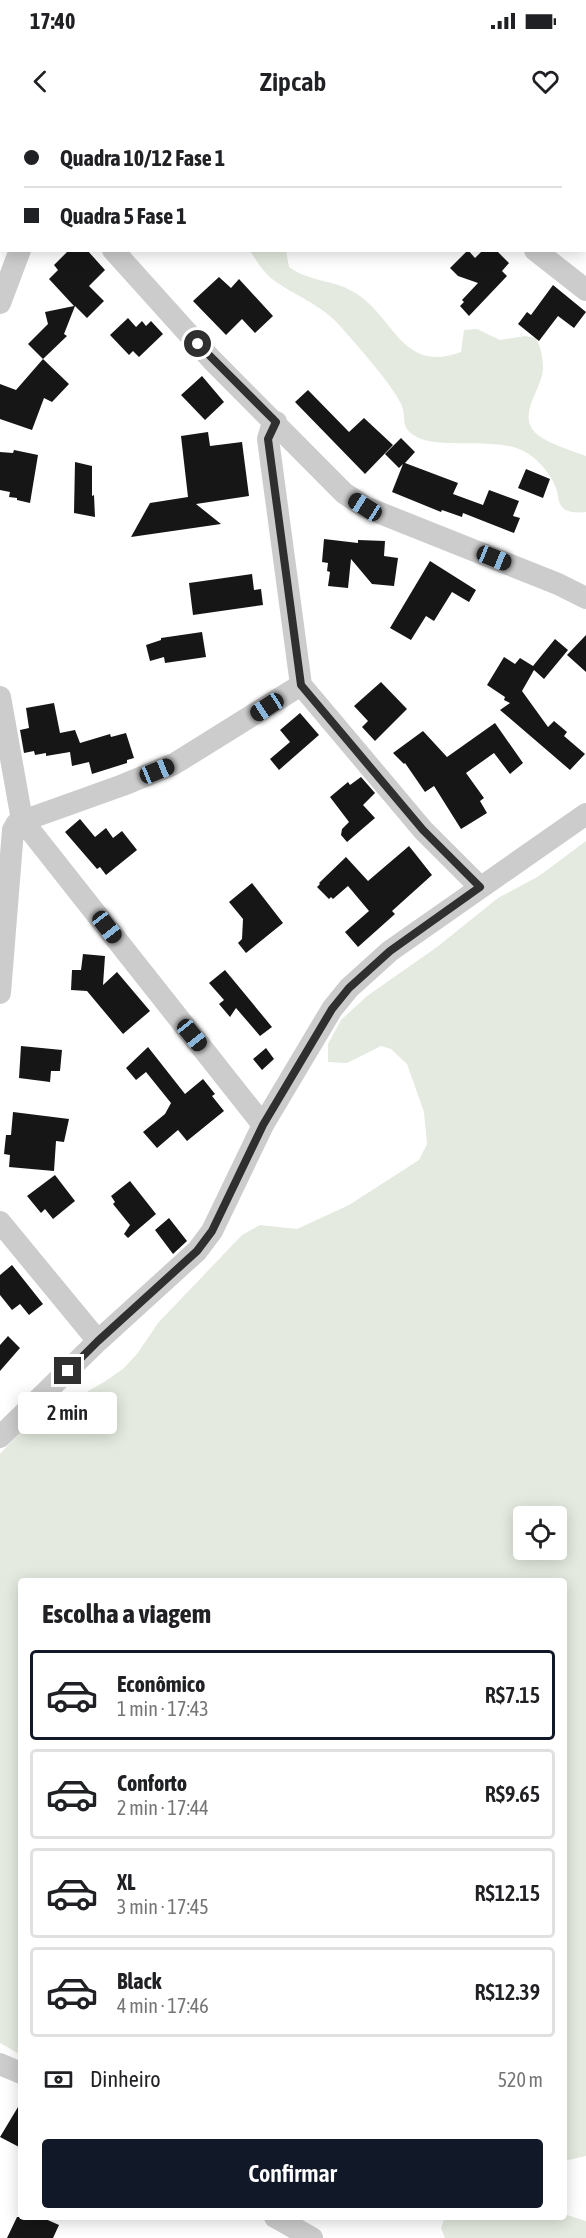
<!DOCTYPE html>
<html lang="pt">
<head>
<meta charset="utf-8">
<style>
  body { margin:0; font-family:"Asap Condensed",sans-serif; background:#f6f6f6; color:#202124; height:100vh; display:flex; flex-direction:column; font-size:22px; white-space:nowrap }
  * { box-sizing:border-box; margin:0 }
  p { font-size:20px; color:#757577 }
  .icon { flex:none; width:33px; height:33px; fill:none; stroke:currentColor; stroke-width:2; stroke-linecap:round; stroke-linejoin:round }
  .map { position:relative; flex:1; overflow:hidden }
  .drawer { position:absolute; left:18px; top:1458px; width:549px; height:642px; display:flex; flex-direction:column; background:#fff; border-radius:6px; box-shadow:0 3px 15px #0003 }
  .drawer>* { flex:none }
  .banner { position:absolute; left:0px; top:0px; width:586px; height:132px; box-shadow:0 3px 15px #0003; display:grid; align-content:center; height:132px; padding:0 24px; background:#fff }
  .fabs { position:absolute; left:513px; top:1386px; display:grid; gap:12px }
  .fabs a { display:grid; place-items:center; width:54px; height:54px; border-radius:6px; background:#fff; box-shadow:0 3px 15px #0003; font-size:30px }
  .end { position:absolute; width:27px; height:27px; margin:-14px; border:8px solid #2f2f2f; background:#fff; box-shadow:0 0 0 3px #fff }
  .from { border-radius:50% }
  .bubble { position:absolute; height:42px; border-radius:6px; background:#fff; box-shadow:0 3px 15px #0003; font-size:20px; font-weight:600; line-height:42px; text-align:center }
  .car { position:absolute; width:18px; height:36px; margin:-18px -9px; border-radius:8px; box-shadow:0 0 4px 2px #0007; background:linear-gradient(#222 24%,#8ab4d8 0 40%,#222 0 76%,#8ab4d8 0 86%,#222 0) }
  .banner b { display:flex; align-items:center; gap:21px; height:57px; font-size:22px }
  .banner b+b { border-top:2px solid #e0e0e0 }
  .banner i { width:15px; height:15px; background:#202124 }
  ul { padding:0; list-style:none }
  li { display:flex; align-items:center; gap:18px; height:90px; margin:0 12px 9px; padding:0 12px; border:3px solid #e0e0e0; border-radius:6px }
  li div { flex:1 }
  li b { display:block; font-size:22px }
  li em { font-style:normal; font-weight:600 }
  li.current { border-color:#111827 }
  li>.icon { width:54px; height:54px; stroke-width:1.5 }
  h2 { padding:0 24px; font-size:27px; line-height:72px }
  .pay { display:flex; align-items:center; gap:15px; height:66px; padding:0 24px; font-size:22px }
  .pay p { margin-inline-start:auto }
  .button { display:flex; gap:12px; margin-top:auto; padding:12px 24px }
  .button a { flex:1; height:69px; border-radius:6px; background:#111827; color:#fff; font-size:24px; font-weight:600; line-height:69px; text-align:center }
  .status { display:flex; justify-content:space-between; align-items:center; height:42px; padding:0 30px; background:#fff; direction:ltr }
  .status svg { height:16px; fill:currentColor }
  header { display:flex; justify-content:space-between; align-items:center; height:78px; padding:0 24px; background:#fff; font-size:27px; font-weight:600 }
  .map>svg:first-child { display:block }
</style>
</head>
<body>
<div class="status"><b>17:40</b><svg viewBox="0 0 49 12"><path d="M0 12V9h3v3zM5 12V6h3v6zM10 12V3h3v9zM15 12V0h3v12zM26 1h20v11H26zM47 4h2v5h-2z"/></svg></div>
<header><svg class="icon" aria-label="back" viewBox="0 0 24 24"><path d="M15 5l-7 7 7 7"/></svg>Zipcab<svg class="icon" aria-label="heart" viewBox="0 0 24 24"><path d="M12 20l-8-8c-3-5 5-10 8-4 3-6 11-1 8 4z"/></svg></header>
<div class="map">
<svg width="586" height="2118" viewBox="0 0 586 2118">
  <rect width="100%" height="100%" fill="#fff"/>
  <path fill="#e4eadf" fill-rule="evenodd" d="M250,131H286L289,147C311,163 335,159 357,174C394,198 403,254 461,232L464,210L477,209L500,220L525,216L536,218C541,228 543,238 543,250C541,271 515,297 538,315C549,324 573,331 586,336V392C579,393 570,393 564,389C557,383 559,376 556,368C550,352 535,335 519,329C489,317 433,331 412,314C401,306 406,297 402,286C394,266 355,223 340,206C321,184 295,176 272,159C263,152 256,140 250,131Z
    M586,721V2036L564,2041V1461H21V1935L0,1923V1334L24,1308L104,1262L123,1249L137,1234L158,1203L242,1115L260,1105L297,1109L349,1085L419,1040L427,1024L424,992L407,944L391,929L381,926L347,943L328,942V924L341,900L367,876L437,827L498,778L539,756ZM524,1396H556V1430H524Z
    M564,2094L586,2101V2118H445L441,2108L445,2097H564Z"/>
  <path fill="#161616" d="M69,130H87L105,150L89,166L104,181L87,198L75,186L64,214L67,216L43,239L28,224L48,204L45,192L74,186L49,159L58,150L54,145Z
    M468,130L475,138L483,130H496L509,143L502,151L507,156L469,196L460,186L464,182L462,180L478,163L458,156L450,148Z
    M219,157L231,168L239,159L273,196L255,213L242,199L226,215L193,181Z
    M553,165L586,192L574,208L558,196L539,221L518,204L527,192L531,195Z
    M128,198L136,207L142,201L146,206L151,201L163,214L139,237L133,231L129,235L110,215Z
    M43,239L69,264L52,282L44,278L32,310L0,299V264L16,270Z
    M202,256L224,282L205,300L181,275Z
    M308,270L349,312L364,298L393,325L365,354L295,282Z
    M208,312L210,326L242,322L249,376L196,384L221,404L131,417L150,383L188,377L181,316Z
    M401,318L415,332L405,343L458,363L453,374L483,385L489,370L519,381L513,396L520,398L514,413L463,393L462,397L442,390L441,392L392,372L403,344L399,348L385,334Z
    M14,330L38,335L30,383L17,380V378L9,377L10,372L0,370V332L13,333Z
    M75,342L92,346V376L94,375L95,397L74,393Z
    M526,349L550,359L543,378L518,368Z
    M324,419L358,423V420L385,421L384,436L398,438L394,466L372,464L351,439L348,468L328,466L330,452L327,451L328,443L322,442Z
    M430,441L476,470L469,482L452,472L434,501L426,496L411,520L390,508Z
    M252,454L254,470L261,469L263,485L193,495L189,463Z
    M202,512L206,537L165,543L164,537L150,541L146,525L161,520V518Z
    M586,515V552L567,535Z
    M555,519L568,530L544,559L534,550L522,571L548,607L554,601L567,612L564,616L585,634L570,650L500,590L510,583L504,580L505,577L487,565L504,537L515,544L520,538L533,546Z
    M381,562L407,589L375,621L362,607L368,601L354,586Z
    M54,583L60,613L75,610L80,623L110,614L111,617L126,613L134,638L127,640V643L92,654L89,642L72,646L70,632L46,636V633L35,635L34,631L24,633L20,610L29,608L26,588Z
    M300,593L319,615L279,650L270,639L290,622L280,610Z
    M495,603L523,643L510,654L494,633L466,653L484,678L480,681L487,693L461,709L434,666L425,672L405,643L404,644L393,633L423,611L447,637Z
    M361,657L375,673L363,685L375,698L347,722L341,715L342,709L349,702L330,677L348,662L350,665Z
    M80,699L95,717L106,708L113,718L122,711L137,730L106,755L100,747L97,749L65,712Z
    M409,726L432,755L392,791L395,794L358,827L345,812L369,791L348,766L333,779L331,777L329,779L317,767L320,764L319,763L346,737L368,761Z
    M252,763L283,803L246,833L238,823L242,819L243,799L229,782Z
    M83,834L105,836L103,865L117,852L150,891L123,914L87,871L71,870L72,850H81Z
    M225,850L272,907L260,916L236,888L230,897L219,884L224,880L209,863Z
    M21,926L62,930L60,951H51L50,962L19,958Z
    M148,927L185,974L203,959L215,974L212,976L224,991L187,1021L178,1010L157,1028L143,1012L165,994L171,983L146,952L136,960L126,948Z
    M266,928L274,939L262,950L253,939Z
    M13,992L69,999L64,1022L56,1021L54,1051L9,1047L10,1035L4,1034L6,1015H11Z
    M55,1055L75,1081L53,1099L45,1089L41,1093L27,1076Z
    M130,1061L156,1094L128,1118L124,1114L130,1105L113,1084L115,1082L111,1076Z
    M169,1098L187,1121L173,1134L155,1110Z
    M12,1145L43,1184L29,1195L20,1184L12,1190L0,1175V1155Z
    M8,1216L20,1228L0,1251V1225Z
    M21,1982V2028L0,2017Z
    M17,2097H41L59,2105L53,2118H7Z"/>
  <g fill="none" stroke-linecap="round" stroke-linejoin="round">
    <path stroke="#ccc" stroke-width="22" d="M402,0L404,2
      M67,2L68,0
      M113,130L212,240L344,373L365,387L558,464L586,478
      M535,130L586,170
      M0,183L20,130
      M276,302L271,309L268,319L301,565
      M301,565L423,710L480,767
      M0,577L22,700L263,1005
      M0,873L13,710L17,703L123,665L174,644L301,565
      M0,1102L98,1221
      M0,1317L98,1221L197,1131L212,1111L263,1005L332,889L349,868L390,831L586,694
      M0,1944L21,1953
      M275,2097L312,2118"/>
  </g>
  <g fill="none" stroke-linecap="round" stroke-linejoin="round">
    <path stroke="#2f2f2f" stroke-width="8" d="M68,1251L98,1221L197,1131L212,1111L263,1005L332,889L349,868L390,831L480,767L423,710L301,565L268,319L276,302L198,224"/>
  </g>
</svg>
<div class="fabs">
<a><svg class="icon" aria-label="locate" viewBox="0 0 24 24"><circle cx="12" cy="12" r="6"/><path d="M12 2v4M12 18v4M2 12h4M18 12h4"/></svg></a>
</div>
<i class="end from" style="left:198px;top:224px"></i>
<i class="end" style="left:68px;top:1251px"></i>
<div class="bubble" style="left:18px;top:1272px;width:99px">2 min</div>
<i class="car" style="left:365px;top:387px;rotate:302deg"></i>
<i class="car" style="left:494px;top:438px;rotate:112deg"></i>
<i class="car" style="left:267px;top:587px;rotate:237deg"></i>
<i class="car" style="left:157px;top:651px;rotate:68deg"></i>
<i class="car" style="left:107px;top:807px;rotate:142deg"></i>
<i class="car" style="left:192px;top:915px;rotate:141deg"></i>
<div class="banner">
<b><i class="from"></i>Quadra 10/12 Fase 1</b>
<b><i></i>Quadra 5 Fase 1</b>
</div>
<section class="drawer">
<h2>Escolha a viagem</h2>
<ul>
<li class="current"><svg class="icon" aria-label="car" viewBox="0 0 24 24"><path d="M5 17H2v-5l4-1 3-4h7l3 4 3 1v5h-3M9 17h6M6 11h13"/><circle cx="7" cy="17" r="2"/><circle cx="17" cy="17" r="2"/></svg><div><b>Econômico</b><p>1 min · 17:43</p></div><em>R$7.15</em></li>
<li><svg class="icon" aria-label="car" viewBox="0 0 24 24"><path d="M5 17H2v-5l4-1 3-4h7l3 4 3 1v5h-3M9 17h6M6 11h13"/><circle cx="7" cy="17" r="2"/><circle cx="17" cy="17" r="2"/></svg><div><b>Conforto</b><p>2 min · 17:44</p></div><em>R$9.65</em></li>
<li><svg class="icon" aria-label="car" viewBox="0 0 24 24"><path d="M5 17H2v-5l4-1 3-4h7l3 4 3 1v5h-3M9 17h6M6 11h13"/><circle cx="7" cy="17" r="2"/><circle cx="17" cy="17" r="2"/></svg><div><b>XL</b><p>3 min · 17:45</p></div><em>R$12.15</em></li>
<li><svg class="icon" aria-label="car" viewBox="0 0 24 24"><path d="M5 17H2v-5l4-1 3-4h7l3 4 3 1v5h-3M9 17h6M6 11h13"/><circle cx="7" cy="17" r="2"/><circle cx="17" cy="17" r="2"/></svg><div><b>Black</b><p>4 min · 17:46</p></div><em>R$12.39</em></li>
</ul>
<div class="pay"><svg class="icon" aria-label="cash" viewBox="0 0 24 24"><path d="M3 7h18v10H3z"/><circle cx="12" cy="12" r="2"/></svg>Dinheiro<p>520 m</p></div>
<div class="button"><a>Confirmar</a></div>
</section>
</div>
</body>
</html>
